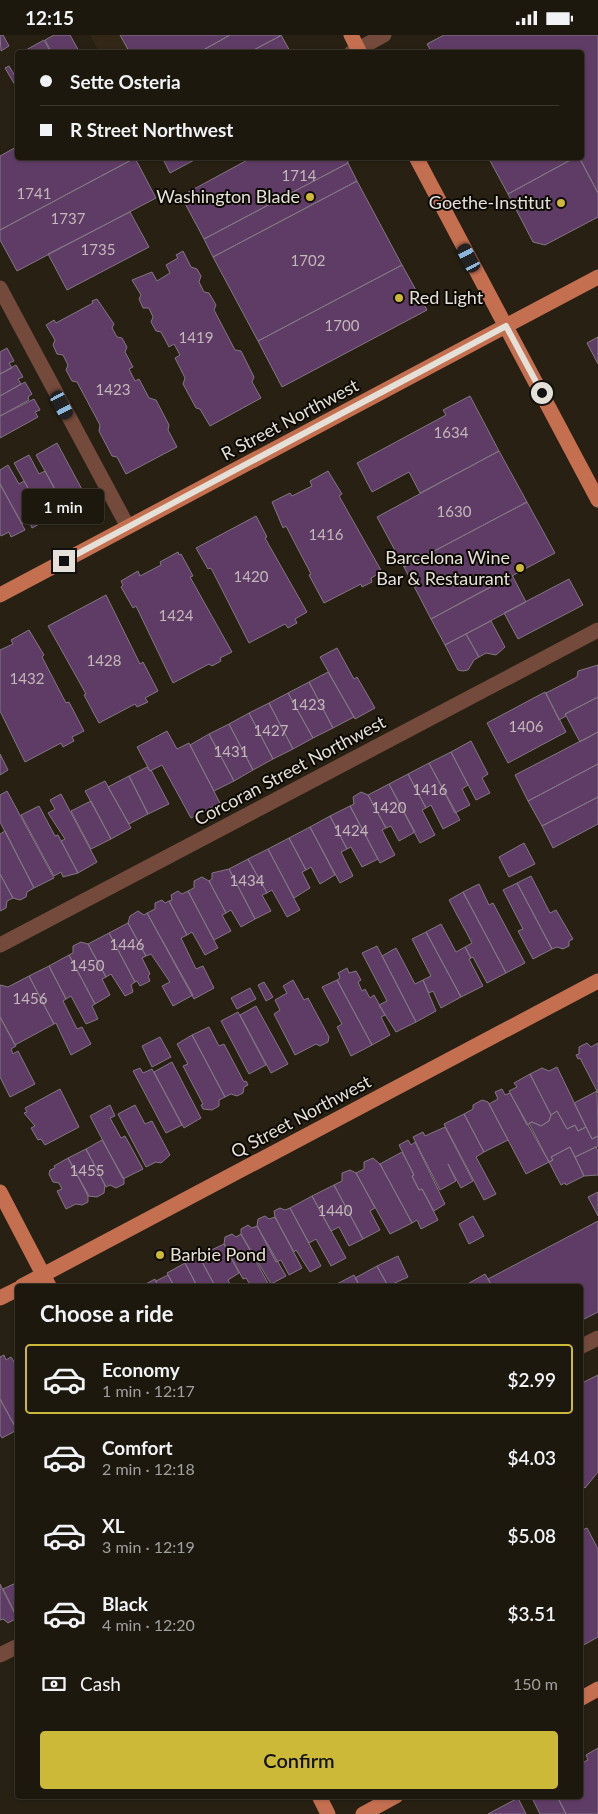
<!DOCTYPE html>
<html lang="en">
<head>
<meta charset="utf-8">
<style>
  body { margin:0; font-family:Lato,sans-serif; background:#2a251c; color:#f1f3f6; height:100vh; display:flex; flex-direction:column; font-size:19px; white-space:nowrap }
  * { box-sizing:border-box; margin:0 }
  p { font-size:16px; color:#a0a09e }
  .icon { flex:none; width:28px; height:28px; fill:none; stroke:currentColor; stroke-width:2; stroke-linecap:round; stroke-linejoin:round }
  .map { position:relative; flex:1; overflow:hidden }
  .side { position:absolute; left:15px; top:1249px; width:568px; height:515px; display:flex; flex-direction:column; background:#1d180e; border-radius:5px; box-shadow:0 1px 4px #0004,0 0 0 1px #3b372e }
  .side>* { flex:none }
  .top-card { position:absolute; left:15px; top:15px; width:569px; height:110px; border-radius:5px; box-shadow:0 1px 4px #0004,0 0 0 1px #3b372e; display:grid; align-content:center; height:110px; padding:0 25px; background:#1d180e }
  .end { position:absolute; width:22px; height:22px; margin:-11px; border:6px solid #e5e0d7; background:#111; box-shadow:0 0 0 2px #111 }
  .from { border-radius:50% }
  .bubble { position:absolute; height:35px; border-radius:5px; background:#1d180e; box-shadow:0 1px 4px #0004,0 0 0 1px #3b372e; font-size:16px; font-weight:600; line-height:35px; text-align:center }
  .car { position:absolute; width:15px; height:30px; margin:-15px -8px; border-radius:6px; box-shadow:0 0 4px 1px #0007; background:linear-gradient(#222 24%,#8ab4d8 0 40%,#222 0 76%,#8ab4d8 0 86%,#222 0) }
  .top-card b { display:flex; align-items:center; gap:18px; height:48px; font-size:19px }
  .top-card b+b { border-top:1px solid #3b372e }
  .top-card i { width:12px; height:12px; background:#f1f3f6 }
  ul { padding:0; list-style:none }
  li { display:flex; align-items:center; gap:15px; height:70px; margin:0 10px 8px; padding:0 15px; border:2px solid transparent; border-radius:5px }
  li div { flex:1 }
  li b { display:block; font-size:19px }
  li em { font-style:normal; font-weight:600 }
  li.selected { border-color:#ccb938 }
  li>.icon { width:45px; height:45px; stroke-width:1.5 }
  h2 { padding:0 25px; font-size:22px; line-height:60px }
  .pay { display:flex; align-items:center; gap:12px; height:55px; padding:0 25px; font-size:19px }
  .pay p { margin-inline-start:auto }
  .action { display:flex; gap:10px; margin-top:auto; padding:10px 25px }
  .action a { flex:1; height:58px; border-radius:5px; background:#ccb938; color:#111; font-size:20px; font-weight:600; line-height:58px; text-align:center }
  .status { display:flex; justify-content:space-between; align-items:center; height:35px; padding:0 25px; background:#1d180e; direction:ltr }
  .status svg { height:14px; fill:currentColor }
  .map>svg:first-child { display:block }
</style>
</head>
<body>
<div class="status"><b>12:15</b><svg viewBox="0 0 49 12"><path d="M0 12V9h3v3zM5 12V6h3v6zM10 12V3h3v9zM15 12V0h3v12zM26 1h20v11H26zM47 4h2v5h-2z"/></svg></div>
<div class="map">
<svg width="598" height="1779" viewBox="0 0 598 1779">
  <rect width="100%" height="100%" fill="#272013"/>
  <path fill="#332815" d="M90,0H282L291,17H99Z"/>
  <path fill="#5f3c65" stroke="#837784" d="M0,0H3L9,11L1,16Z
    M54,0H70L80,18H52L45,5Z
    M120,0H230L198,18H130Z
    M230,0H280V1L248,18H198Z
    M281,0L291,18H248L280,1Z
    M444,0H598V158L579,122H581V18H432L427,9Z
    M44,5L51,18H27L26,15Z
    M9,31L18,46V55L5,33Z
    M18,111V122L135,123L0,195V121Z
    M162,122H200L170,138Z
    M253,122H348V128L204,204L181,161Z
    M488,122H576L508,159Z
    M576,122H579L598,158V182L545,210L533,207L508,159Z
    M135,123L156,163L17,236L0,205V195Z
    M348,128L357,146L213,222L204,204Z
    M357,146L402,230L258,306L213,222Z
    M130,177L149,212L67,255L48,219Z
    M183,216L191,232L197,234L201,241L199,247L204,257L209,258L216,270L214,275L235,315L241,316L254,342L252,347L261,363L210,391L200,374L196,373L183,349L185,343L175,323L180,320L174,309L169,312L161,297L156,296L151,287L153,282L149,273H143L139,264L141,260L132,245L152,237L157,246L170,238L166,230L178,223L176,220Z
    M402,230L427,275L282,352L258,306Z
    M97,264L114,289L112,293L117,302L122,303L127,312L125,317L133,332L129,334L135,346L139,344L149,363L156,365L169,390L168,395L177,412L126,439L117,422L112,421L99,396L100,390L77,347L72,346L66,335L68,330L63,320L57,319L53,310L55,305L46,290L54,285L56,288L93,268L92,266Z
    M598,302V329L587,308Z
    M7,313L14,326L9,328L12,333L0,339V317Z
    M16,330L23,342L18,344L21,349L0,361V339Z
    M25,347L32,359L28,362L29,365L0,381V361Z
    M470,361L499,416L420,458L409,437L372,457L357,428L446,380L443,375Z
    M34,364L40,375L35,377L38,382L0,403V381Z
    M57,408L85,460L83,466L73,467L71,463L63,468L36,420Z
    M499,416L527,467L404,532L377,482Z
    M29,420L39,439L45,436L64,472L54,480L49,475L42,478L14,428Z
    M8,430L19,449L24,446L42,478L45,486L32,493L29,486L22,489L0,449V435Z
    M328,436L342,459L339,461L382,537L371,543L372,547L362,552L361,549L324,568L309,540L311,539L286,491L283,493L272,467L290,458L292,461L312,451L310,446Z
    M0,449L25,495L11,502L9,497L1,501L0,499Z
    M527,467L555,518L431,584L404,532Z
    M256,481L267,502L265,503L307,577L295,584L297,588L288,593L285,589L249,608L211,533L208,534L196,513Z
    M178,517L179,520L181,519L193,541L190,542L232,617L220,623L221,626L212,631L209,629L173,648L136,571L133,573L121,552L123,550L121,546L138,536L140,541L161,530L160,527Z
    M512,540L526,567L445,610L431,584Z
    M569,544L583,570L518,604L504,578Z
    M106,560L140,629L143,627L158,656L145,663L148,667L137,672L135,669L99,688L84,660L86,659L48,591Z
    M491,586L505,612L496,620L486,618L479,622L466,599Z
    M29,595L44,620L42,622L66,668L69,667L84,696L72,702L74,706L63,712L61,708L25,727L0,676V615L13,609L11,605Z
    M466,599L479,622L474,625L468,635L463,636L458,635L445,610Z
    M337,613L354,644L357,642L375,673L355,684L320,622Z
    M598,630V662L565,679L566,681L559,685L546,658L577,642L578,636Z
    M328,637L354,682L333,693L309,647Z
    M309,647L333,693L313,703L288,658Z
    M545,657L566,697L508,728L487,688Z
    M288,658L313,703L293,714L269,668Z
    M598,662V697L580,707L565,679Z
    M269,668L293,714L273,724L249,678Z
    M249,678L273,724L253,735L229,689Z
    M229,689L253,735L234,746L209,699Z
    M167,696L177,714L189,708L220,768L191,783L162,730L150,736L137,712Z
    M598,697V729L528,766L515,740Z
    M209,699L234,746L214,756L190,710Z
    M471,706L488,739L482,743L490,758L476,765L451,717Z
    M451,717L468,750L462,754L470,770L455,778L429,728Z
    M0,719L8,735L0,740Z
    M429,728L460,785L443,794L431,770L426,773L408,739Z
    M598,729V762L542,791L528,766Z
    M147,732L150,736L151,735L169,769L148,779L129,741Z
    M408,739L426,773L422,775L435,800L420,808L389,749Z
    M129,741L148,779L129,789L108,752Z
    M105,746L131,793L111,804L85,756Z
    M389,749L415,797L399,806L391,791L386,793L368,760Z
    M7,756L54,843L34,853L0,787V760Z
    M361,757L368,760L386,793L382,795L395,820L380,828L350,771L354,769L353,762Z
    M61,759L97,827L78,838L61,806L65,804L48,778L55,774L50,765Z
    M598,762V789L553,813L542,791Z
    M91,766L111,804L91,814L71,776Z
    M39,771L55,801L58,800L78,838L63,842L61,837L54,841L21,780Z
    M350,771L378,824L362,832L351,812L347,814L330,781Z
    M330,781L347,814L341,817L353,841L340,848L310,792Z
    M310,792L335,840L320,849L311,832L306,835L289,803Z
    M5,796L34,853L27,857L26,862L20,865L13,863L0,839V799Z
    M289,803L306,835L302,837L310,853L294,863L268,814Z
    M524,808L535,829L509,842L499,822Z
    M268,814L300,875L287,882L272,855L267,858L248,824Z
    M248,824L267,858L262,860L271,876L255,884L229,834Z
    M229,834L255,884L241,892L231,875L226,878L209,846L212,844V838Z
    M0,839L13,863L7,866L6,873L0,876Z
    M531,841L550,878L556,875L573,904L569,906V911L563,914L557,912L552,914L517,848Z
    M202,842L209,846L226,878L222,880L231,896L214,905L188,856L194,853V846Z
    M517,848L552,914L533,924L518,896L523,894L503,855Z
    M479,849L489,870L493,868L525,928L506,938L463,857Z
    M178,856L182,859L188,856L218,913L205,920L192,897L187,900L169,866L172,865L171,860Z
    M463,857L506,938L487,948L473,922L471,923L465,912L472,908L449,865Z
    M162,865L165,868L169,866L187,900L181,903L196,934L203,931L214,953L194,964L147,878L155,874V868Z
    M138,876L144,880L147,878L193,960L173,971L162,951L170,947L151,919L146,921L128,888L130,881Z
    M128,888L146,921L142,923L150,939L148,941L150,946L140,951L137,946L135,947L109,898Z
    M441,889L456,917L465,912L471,923L469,924L483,951L461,962L426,897Z
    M426,897L461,962L441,973L433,956L429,958L423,945L431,941L412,904Z
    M109,898L135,947L131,950L133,957L125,961L111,939L106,942L88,909Z
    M81,907L88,909L106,942L102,944L110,960L95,969L69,920L73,918V911Z
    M377,911L416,987L396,997L379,970L387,966L362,918Z
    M396,913L415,949L423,945L436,976L416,987L382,921Z
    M69,920L95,969L92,971L98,984L86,989L71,961L66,964L49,931Z
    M49,931L66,964L63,966L77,994L82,992L91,1009L71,1020L56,988L54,989L29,941Z
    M347,933L349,938L356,936L361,945L358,947L362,956L365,954L370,963L374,960L385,980L381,982L390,1000L372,1010L337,945L340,943L338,938Z
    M29,941L54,989L15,1010L0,982V950L8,952Z
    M293,945L304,965L308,963L329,1002L328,1007L320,1011L316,1009L295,1020L274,979L280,975L275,965L287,958L283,951Z
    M337,945L372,1010L351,1021L337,992L342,989L322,952Z
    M264,947L273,962L266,966L258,950Z
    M250,953L256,964L237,974L231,963Z
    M256,971L288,1029L271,1038L240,980Z
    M238,977L266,1030L249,1039L221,986Z
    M0,982L16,1011L11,1014L13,1019L18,1016L35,1049L10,1062L0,1042Z
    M209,992L219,1011L224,1009L244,1047L246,1046L248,1050L244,1052L243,1058L237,1061L231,1059L225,1062L192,1000Z
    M192,1000L225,1062L219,1065V1071L212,1075L203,1074L201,1070L203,1069L183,1031L188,1029L177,1009Z
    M160,1002L171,1022L152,1032L142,1011Z
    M587,1008L591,1012L598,1008V1058L580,1023L578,1024L576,1020L579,1019V1012Z
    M172,1027L201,1083L184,1093L154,1037Z
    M557,1032L586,1092L578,1096L575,1090L567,1094L557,1076L551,1080L530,1039L542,1033L549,1036Z
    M140,1033L143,1038L152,1034L182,1090L166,1098L133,1036Z
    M530,1039L551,1080L549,1086L541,1091L532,1087L527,1090L509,1056L517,1052L514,1048Z
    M60,1054L79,1092L45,1110L41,1104L38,1105L31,1093L35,1091L24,1078L27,1077L25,1073Z
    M502,1054L505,1060L510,1058L549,1127L526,1139L489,1069L498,1064L495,1057Z
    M597,1056L598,1101L592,1104L574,1068Z
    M482,1065L488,1067L508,1105L484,1117L464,1079L473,1074V1070Z
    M110,1070L115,1081L110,1083L121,1103L125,1101L143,1134L123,1144L90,1081Z
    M135,1070L145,1089L152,1086L170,1120L161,1128L156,1127L146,1132L118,1079Z
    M557,1076L567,1094L575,1090L578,1096L586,1092L592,1104L598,1101V1111L575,1122L570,1112L551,1122L553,1125L549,1127L529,1088L532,1087L541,1091L549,1086L551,1080Z
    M464,1079L484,1117L476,1122L496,1159L484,1165L444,1089Z
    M445,1092L473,1146L461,1153L448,1129L456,1146L440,1155L413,1102L423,1097L425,1101Z
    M102,1105L124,1144V1149L116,1153L110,1150L106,1152L86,1114Z
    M408,1105L411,1110L415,1107L445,1169L434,1176L422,1154L419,1155L412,1141L414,1140L399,1110Z
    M570,1112L584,1141L566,1150L565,1148L561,1150L549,1127L553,1125L551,1122Z
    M596,1112L598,1116V1140L584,1141L575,1122Z
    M86,1114L105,1150L104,1158L97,1162L88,1161L68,1123Z
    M402,1117L414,1140L412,1141L419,1155L422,1154L438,1185L421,1194L417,1185L412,1188L380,1129Z
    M68,1123L88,1159V1167L82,1170L76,1169L66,1174L57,1156L62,1154L59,1148L53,1147L49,1139L50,1135L55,1133L54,1131Z
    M373,1123L380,1129L412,1188L390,1199L356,1138L364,1134V1127Z
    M350,1135L356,1138L375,1173L370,1176L380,1195L363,1204L334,1150L342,1146V1138Z
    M334,1150L363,1204L349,1211L339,1192L331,1196L312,1161Z
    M598,1157V1181L588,1162Z
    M312,1161L346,1223L331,1231L316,1204L309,1208L290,1173Z
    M280,1173L285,1175L290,1173L321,1231L310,1237L296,1215L294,1217L275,1182L274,1176Z
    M265,1181L269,1184L275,1182L302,1233L289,1240L281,1225L276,1227L257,1191L258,1184Z
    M473,1181L484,1201L469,1209L459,1189Z
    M598,1186V1277L580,1286V1251H492L488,1244Z
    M248,1190L252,1193L257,1191L286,1241L271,1249L241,1199V1194Z
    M232,1199L236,1202L241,1199L269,1250L251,1251L246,1243L243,1244L224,1209L225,1202Z
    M224,1209L239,1238L228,1245L231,1251H215L199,1221Z
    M199,1221L215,1251H197L185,1228Z
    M398,1221L408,1242L388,1251L377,1231Z
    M185,1228L197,1251H174L167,1238Z
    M377,1231L388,1251H360L355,1243Z
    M485,1239L492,1251H464Z
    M168,1240L174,1251H158L156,1246Z
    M354,1240L360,1251H333Z
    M155,1244L158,1251H144V1250Z
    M4,1320L6,1325L11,1322L18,1333V1397L0,1364V1322Z
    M598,1340V1437L585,1453L580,1449V1349Z
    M0,1364L17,1395L2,1403L0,1400Z
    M587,1493L598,1514V1602L580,1612V1496Z
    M18,1547V1584L3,1554Z
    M0,1549L17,1583L8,1588L3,1584L0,1585Z
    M598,1713V1779H566L557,1761H580V1729L588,1725L586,1720Z
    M531,1761H557L566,1779H540Z
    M518,1763L526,1779H488Z"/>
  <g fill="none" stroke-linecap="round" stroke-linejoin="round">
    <path stroke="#734a3b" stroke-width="15" d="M351,18L384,0
      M0,253L128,492
      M0,910L598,595
      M580,1312L598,1303
      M0,1620L18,1611"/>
    <path stroke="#c56f51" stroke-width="15" d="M351,0L360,18
      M416,122L598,465
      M0,560L598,242
      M0,1157L49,1251
      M22,1251L598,946
      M0,1263L18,1254
      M580,1664L598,1654
      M319,1761L328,1779
      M363,1779L396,1761"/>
  </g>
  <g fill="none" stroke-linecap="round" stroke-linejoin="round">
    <path stroke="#e5e0d7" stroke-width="6" d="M64,526L506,291L542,358"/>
  </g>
  <g fill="#ccb938" stroke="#0d0a05" stroke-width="2">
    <circle cx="310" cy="162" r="5"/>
    <circle cx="561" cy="168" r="5"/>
    <circle cx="399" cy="263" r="5"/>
    <circle cx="520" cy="533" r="5"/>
    <circle cx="160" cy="1220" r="5"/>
  </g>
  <g text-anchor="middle" stroke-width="4" stroke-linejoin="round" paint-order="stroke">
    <g font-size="15" fill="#c4b7ba">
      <text x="299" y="146">1714</text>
      <text x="34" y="164">1741</text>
      <text x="68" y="189">1737</text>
      <text x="98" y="220">1735</text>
      <text x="308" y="231">1702</text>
      <text x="342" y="296">1700</text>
      <text x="196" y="308">1419</text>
      <text x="113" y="360">1423</text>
      <text x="451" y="403">1634</text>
      <text x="454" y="482">1630</text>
      <text x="326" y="505">1416</text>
      <text x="251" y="547">1420</text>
      <text x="176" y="586">1424</text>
      <text x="104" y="631">1428</text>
      <text x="27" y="649">1432</text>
      <text x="308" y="675">1423</text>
      <text x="526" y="697">1406</text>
      <text x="271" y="701">1427</text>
      <text x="231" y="722">1431</text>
      <text x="430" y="760">1416</text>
      <text x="389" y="778">1420</text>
      <text x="351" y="801">1424</text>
      <text x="247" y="851">1434</text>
      <text x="127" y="915">1446</text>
      <text x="87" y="936">1450</text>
      <text x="30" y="969">1456</text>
      <text x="87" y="1141">1455</text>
      <text x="335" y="1181">1440</text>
    </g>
    <g font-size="18" fill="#e5e0d7" stroke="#0d0a05" text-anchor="end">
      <text x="300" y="168">Washington Blade</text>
      <text x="551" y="174">Goethe-Institut</text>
      <text x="409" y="269" text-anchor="start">Red Light</text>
      <text x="510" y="529">Barcelona Wine<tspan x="510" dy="21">Bar &amp; Restaurant</tspan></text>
      <text x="170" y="1226" text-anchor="start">Barbie Pond</text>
    </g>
    <g font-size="18" fill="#e5e0d7" stroke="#0d0a05">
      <text transform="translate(290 385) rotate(-28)" y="6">R Street Northwest</text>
      <text transform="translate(290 736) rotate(-28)" y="6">Corcoran Street Northwest</text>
      <text transform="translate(301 1082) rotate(-28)" y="6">Q Street Northwest</text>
    </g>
  </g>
</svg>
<i class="end from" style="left:542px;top:358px"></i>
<i class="end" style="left:64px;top:526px"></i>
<div class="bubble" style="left:22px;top:454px;width:82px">1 min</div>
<i class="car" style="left:469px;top:223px;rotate:332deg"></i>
<i class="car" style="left:62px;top:370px;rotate:152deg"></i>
<div class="top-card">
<b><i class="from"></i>Sette Osteria</b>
<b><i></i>R Street Northwest</b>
</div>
<section class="side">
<h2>Choose a ride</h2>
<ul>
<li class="selected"><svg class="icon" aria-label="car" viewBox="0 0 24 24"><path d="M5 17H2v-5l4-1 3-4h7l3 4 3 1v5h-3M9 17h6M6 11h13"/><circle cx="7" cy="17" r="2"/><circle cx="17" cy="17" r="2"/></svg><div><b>Economy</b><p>1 min · 12:17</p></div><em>$2.99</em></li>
<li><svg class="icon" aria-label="car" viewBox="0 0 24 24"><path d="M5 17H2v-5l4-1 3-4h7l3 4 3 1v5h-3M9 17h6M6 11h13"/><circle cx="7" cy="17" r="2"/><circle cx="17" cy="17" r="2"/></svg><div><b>Comfort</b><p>2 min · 12:18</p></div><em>$4.03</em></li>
<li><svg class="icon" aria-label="car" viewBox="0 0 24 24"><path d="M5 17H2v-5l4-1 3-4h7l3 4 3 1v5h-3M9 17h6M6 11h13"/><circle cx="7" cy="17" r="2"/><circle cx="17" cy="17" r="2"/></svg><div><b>XL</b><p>3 min · 12:19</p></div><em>$5.08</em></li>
<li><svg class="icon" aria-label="car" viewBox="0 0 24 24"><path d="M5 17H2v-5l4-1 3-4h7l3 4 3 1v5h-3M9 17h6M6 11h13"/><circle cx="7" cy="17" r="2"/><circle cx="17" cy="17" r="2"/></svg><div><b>Black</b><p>4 min · 12:20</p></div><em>$3.51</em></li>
</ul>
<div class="pay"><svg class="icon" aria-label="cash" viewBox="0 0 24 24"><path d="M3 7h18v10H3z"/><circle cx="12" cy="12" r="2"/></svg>Cash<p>150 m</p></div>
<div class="action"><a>Confirm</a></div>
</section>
</div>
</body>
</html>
